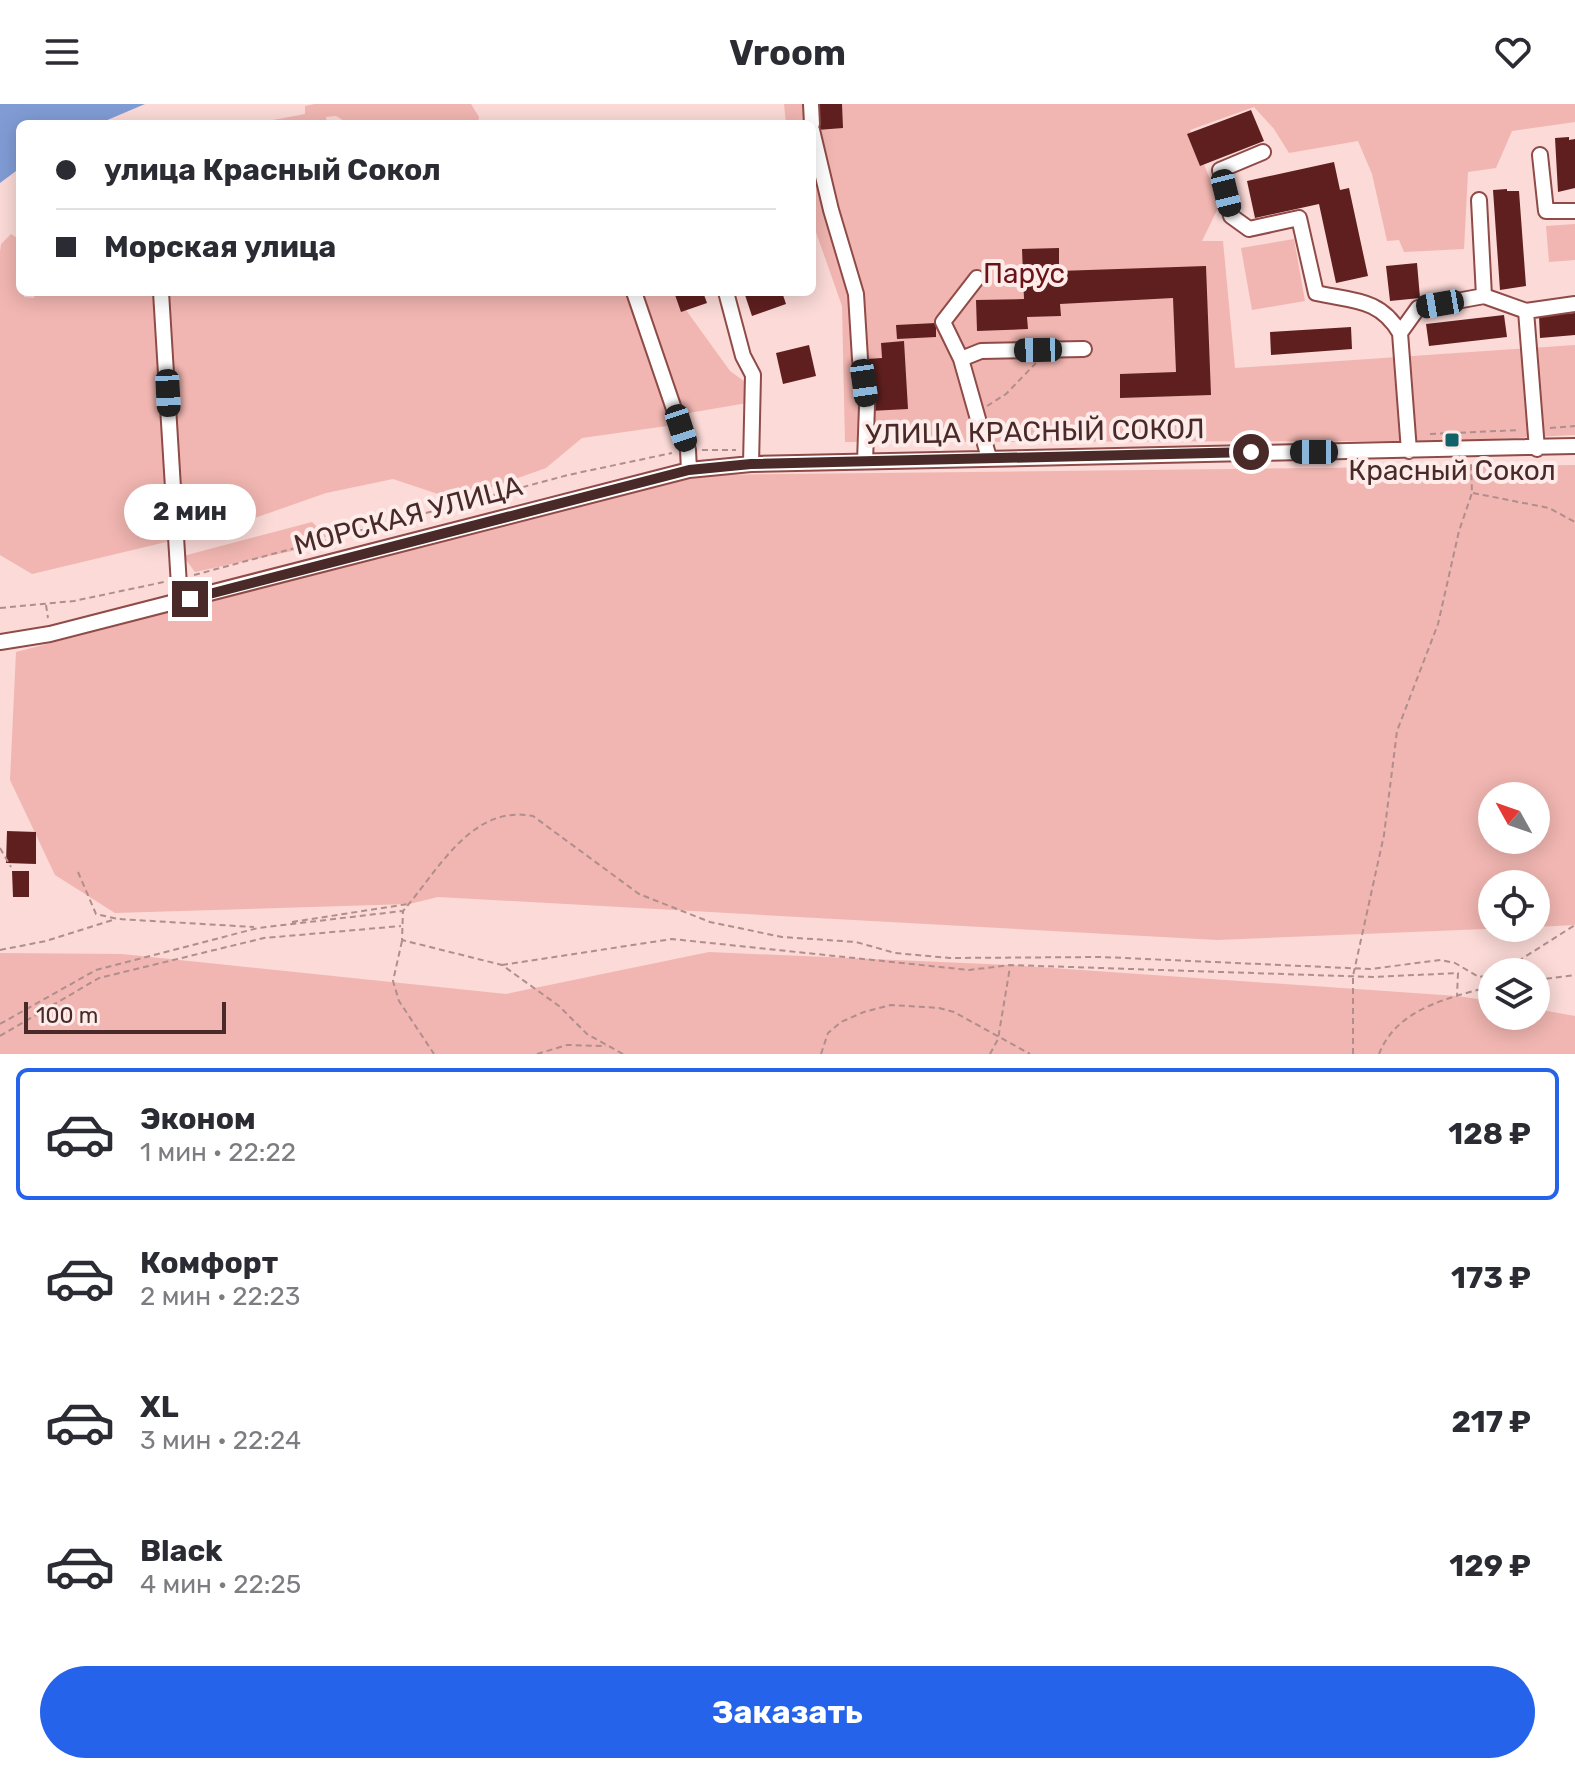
<!DOCTYPE html>
<html lang="ru">
<head>
<meta charset="utf-8">
<style>
  body { margin:0; font-family:Rubik,sans-serif; background:#f7f7f7; color:#2b2b33; height:100vh; display:flex; flex-direction:column; font-size:30px; white-space:nowrap }
  * { box-sizing:border-box; margin:0 }
  p { font-size:26px; color:#7c7c81 }
  .icon { flex:none; width:44px; height:44px; fill:none; stroke:currentColor; stroke-width:2; stroke-linecap:round; stroke-linejoin:round }
  .map { position:relative; height:950px; overflow:hidden }
  .details { display:flex; flex-direction:column; background:#fff; flex:1 }
  .details>* { flex:none }
  .banner { position:absolute; left:16px; top:16px; width:800px; height:176px; border-radius:12px; box-shadow:0 4px 20px #0003; display:grid; align-content:center; height:176px; padding:0 40px; background:#fff }
  .needle { width:52px; rotate:310deg }
  .tools { position:absolute; left:1478px; top:678px; display:grid; gap:16px }
  .tools a { display:grid; place-items:center; width:72px; height:72px; border-radius:50%; background:#fff; box-shadow:0 4px 20px #0003; font-size:40px }
  .scale { position:absolute; left:24px; bottom:20px; width:202px; box-sizing:border-box; padding-left:8px; border:4px solid #492a28; border-top:0; font-size:22px; line-height:28px; white-space:nowrap; color:#492a28; -webkit-text-stroke:6px #fdecea; paint-order:stroke }
  .end { position:absolute; width:36px; height:36px; margin:-18px; border:10px solid #492a28; background:#fff; box-shadow:0 0 0 4px #fff }
  .from { border-radius:50% }
  .bubble { position:absolute; height:56px; border-radius:28px; background:#fff; box-shadow:0 4px 20px #0003; font-size:26px; font-weight:700; line-height:56px; text-align:center }
  .car { position:absolute; width:24px; height:48px; margin:-24px -12px; border-radius:10px; box-shadow:0 0 6px 2px #0007; background:linear-gradient(#222 24%,#8ab4d8 0 40%,#222 0 76%,#8ab4d8 0 86%,#222 0) }
  .banner b { display:flex; align-items:center; gap:28px; height:76px; font-size:30px }
  .banner b+b { border-top:2px solid #e1e1e2 }
  .banner i { width:20px; height:20px; background:#2b2b33 }
  ul { padding:14px 0 0; list-style:none }
  li { display:flex; align-items:center; gap:24px; height:132px; margin:0 16px 12px; padding:0 24px; border:4px solid transparent; border-radius:12px }
  li div { flex:1 }
  li b { display:block; font-size:30px }
  li em { font-style:normal; font-weight:700 }
  li.selected { border-color:#2563eb }
  li>.icon { width:72px; height:72px; stroke-width:1.5 }
  .button { display:flex; gap:16px; margin-top:auto; padding:16px 40px }
  .button a { flex:1; height:92px; border-radius:48px; background:#2563eb; color:#fff; font-size:32px; font-weight:700; line-height:92px; text-align:center }
  header { display:flex; justify-content:space-between; align-items:center; height:104px; padding:0 40px; background:#fff; font-size:36px; font-weight:700 }
  .map>svg:first-child { display:block }
</style>
</head>
<body>
<header><svg class="icon" aria-label="menu" viewBox="0 0 24 24"><path d="M4 6h16M4 12h16M4 18h16"/></svg>Vroom<svg class="icon" aria-label="heart" viewBox="0 0 24 24"><path d="M12 20l-8-8c-3-5 5-10 8-4 3-6 11-1 8 4z"/></svg></header>
<div class="map">
<svg width="1575" height="950" viewBox="0 0 1575 950">
  <rect width="100%" height="100%" fill="#fbdad7"/>
  <path fill="#f1b6b1" fill-rule="evenodd" d="M315,0H471L479,13L478,20H340L343,16L336,12L326,13L327,20H251L305,10V2Z
    M784,0H1575V18L1512,27L1496,64L1468,68L1464,145L1404,148L1399,136L1387,137L1372,70L1358,37L1289,49L1274,25L1254,3L1190,26L1220,100L1202,137H1223L1235,264L1575,241V331L1454,337L845,338L842,202L812,117V20H786Z
    M1575,120V156L1549,158L1546,122Z
    M11,130L20,136V188H24V193L34,194L35,188H673L730,267L748,280L747,299L677,311L667,322L582,334L546,364L456,396L393,375L326,389L229,423L32,470L0,451V148L1,140Z
    M1294,135L1305,197L1252,206L1241,144Z
    M1575,361V821L1536,823V780H1492V824H1510L1217,836L438,793L409,800L115,809L55,771L10,676L16,548L702,371ZM1492,692H1536V736H1492Z
    M312,418L327,432L306,444L195,468L183,452Z
    M709,848L1010,861L1457,892L1492,897V912H1536V905L1575,912V950H0V849L122,850L506,890Z"/>
  <path fill="#819cd5" d="M0,0H145L98,20H20V64L0,79Z"/>
  <path fill="#5f1f1f" d="M815,0H842L843,24L817,26Z
    M1251,6L1264,37L1200,62L1187,30Z
    M1569,33V36L1575,35V84L1558,88L1555,34Z
    M1334,58L1340,86L1349,84L1368,172L1336,179L1319,100L1255,114L1247,77Z
    M1507,85V87H1519L1526,182L1500,186L1493,86Z
    M1059,144V167L1206,162L1211,291L1120,294V270L1176,268L1173,194L1060,200L1061,212L1027,213L1028,225L977,227L976,196L1024,195L1022,145Z
    M1417,159L1420,194L1390,197L1386,162Z
    M674,188H703L707,199L681,208Z
    M744,188H782L786,200L752,212Z
    M1575,209V231L1540,234L1539,212Z
    M1504,211L1507,233L1429,242L1426,220Z
    M936,219V233L897,235L896,221Z
    M1351,223L1352,245L1271,251L1270,228Z
    M904,237L908,305L870,307L867,255L882,254L881,239Z
    M809,241L816,272L783,280L776,249Z
    M7,727L36,728V760L6,759Z
    M12,767H29V793H13Z"/>
  <g fill="none" stroke-linecap="round" stroke-linejoin="round">
    <defs>
      <path id="minor" d="M811,0L812,20
        M812,26L831,106L856,190L860,255L867,302L865,357
        M1263,48L1220,66L1231,112L1249,125L1299,114L1316,189C1352,197 1380,194 1400,229L1409,347
        M1540,51L1546,107H1575
        M1479,96L1484,192L1526,207L1537,345
        M977,174L943,218L961,255L989,354
        M161,188L180,498
        M634,188L688,346L689,366
        M726,188L743,252L753,271L751,360
        M1526,207L1575,200
        M1400,229L1418,204L1484,192
        M961,255L981,247L1084,245
        M0,538L50,530L689,366L751,360L1575,342"/>
    </defs>
    <use href="#minor" stroke="#8f4b47" stroke-width="18"/>
    <path stroke="#af8e8c" stroke-width="2" stroke-dasharray="6 4" stroke-linecap="butt" d="M987,302L1006,290L1036,259
      M1550,324L1575,322
      M1430,330L1520,326
      M702,346H736
      M1473,389L1549,404L1575,418
      M194,471L568,371L672,349
      M46,501L48,514
      M0,504L74,497L164,478
      M0,744L11,763
      M78,768L96,810L118,815L254,823
      M292,818L408,800
      M402,837L393,877L399,897L434,950
      M0,846L46,837L116,815
      M502,861L672,835L969,866L1010,861L1373,873L1458,869L1457,892
      M1501,868L1575,821
      M1536,876L1575,871
      M0,920L96,866L258,824L402,807
      M0,932L99,874L264,834L401,822
      M537,950L567,941L606,942
      M623,950L587,930L559,902L502,861L402,836L403,807C438,767 471,700 533,712L639,790L710,818L782,833L856,838L895,849L950,854L1102,853L1370,865L1441,856L1455,859L1479,873L1492,871
      M821,950L828,929L841,918L864,908L891,901L939,904L954,908L1030,950
      M990,950L998,935L1010,863
      M1353,950V872L1384,731L1397,627L1438,520L1459,427L1472,389L1471,360
      M1379,950C1397,904 1449,894 1492,882"/>
    <use href="#minor" stroke="#fff" stroke-width="14"/>
  </g>
  <g fill="none" stroke-linecap="round" stroke-linejoin="round">
    <path stroke="#492a28" stroke-width="10" d="M190,495L689,366L751,360L1251,348"/>
  </g>
  <rect fill="#116168" stroke="#fdecea" stroke-width="3" x="1444" y="328" width="16" height="16" rx="4"/>
  <g text-anchor="middle" stroke-width="8" stroke-linejoin="round" paint-order="stroke">
    <g font-size="28" fill="#6a1317" stroke="#fdecea">
      <text x="1024" y="179">Парус</text>
    </g>
    <g font-size="28" fill="#492a28" stroke="#fdecea">
      <text transform="translate(1035 327) rotate(-1)" y="10">УЛИЦА КРАСНЫЙ СОКОЛ</text>
      <text transform="translate(408 411) rotate(-15)" y="10">МОРСКАЯ УЛИЦА</text>
    </g>
    <g font-size="28" fill="#492a28" stroke="#fdecea">
      <text x="1452" y="376">Красный Сокол</text>
    </g>
  </g>
</svg>
<div class="tools">
<a><svg class="needle" viewBox="-14 -14 28 28"><path d="M0-13l5 13h-10z" fill="#e53935"/><path d="M0 13l5-13h-10z" fill="#7c7c81"/></svg></a>
<a><svg class="icon" aria-label="locate" viewBox="0 0 24 24"><circle cx="12" cy="12" r="6"/><path d="M12 2v4M12 18v4M2 12h4M18 12h4"/></svg></a>
<a><svg class="icon" aria-label="layers" viewBox="0 0 24 24"><path d="M12 4l9 5-9 5-9-5zM3 14l9 5 9-5"/></svg></a>
</div>
<div class="scale">100 m</div>
<i class="end from" style="left:1251px;top:348px"></i>
<i class="end" style="left:190px;top:495px"></i>
<div class="bubble" style="left:124px;top:380px;width:132px">2 мин</div>
<i class="car" style="left:1226px;top:89px;rotate:166deg"></i>
<i class="car" style="left:1440px;top:200px;rotate:260deg"></i>
<i class="car" style="left:1038px;top:246px;rotate:269deg"></i>
<i class="car" style="left:864px;top:279px;rotate:172deg"></i>
<i class="car" style="left:168px;top:289px;rotate:177deg"></i>
<i class="car" style="left:681px;top:324px;rotate:162deg"></i>
<i class="car" style="left:1314px;top:348px;rotate:270deg"></i>
<div class="banner">
<b><i class="from"></i>улица Красный Сокол</b>
<b><i></i>Морская улица</b>
</div>
</div>
<section class="details">
<ul>
<li class="selected"><svg class="icon" aria-label="car" viewBox="0 0 24 24"><path d="M5 17H2v-5l4-1 3-4h7l3 4 3 1v5h-3M9 17h6M6 11h13"/><circle cx="7" cy="17" r="2"/><circle cx="17" cy="17" r="2"/></svg><div><b>Эконом</b><p>1 мин · 22:22</p></div><em>128 ₽</em></li>
<li><svg class="icon" aria-label="car" viewBox="0 0 24 24"><path d="M5 17H2v-5l4-1 3-4h7l3 4 3 1v5h-3M9 17h6M6 11h13"/><circle cx="7" cy="17" r="2"/><circle cx="17" cy="17" r="2"/></svg><div><b>Комфорт</b><p>2 мин · 22:23</p></div><em>173 ₽</em></li>
<li><svg class="icon" aria-label="car" viewBox="0 0 24 24"><path d="M5 17H2v-5l4-1 3-4h7l3 4 3 1v5h-3M9 17h6M6 11h13"/><circle cx="7" cy="17" r="2"/><circle cx="17" cy="17" r="2"/></svg><div><b>XL</b><p>3 мин · 22:24</p></div><em>217 ₽</em></li>
<li><svg class="icon" aria-label="car" viewBox="0 0 24 24"><path d="M5 17H2v-5l4-1 3-4h7l3 4 3 1v5h-3M9 17h6M6 11h13"/><circle cx="7" cy="17" r="2"/><circle cx="17" cy="17" r="2"/></svg><div><b>Black</b><p>4 мин · 22:25</p></div><em>129 ₽</em></li>
</ul>
<div class="button"><a>Заказать</a></div>
</section>
</body>
</html>
